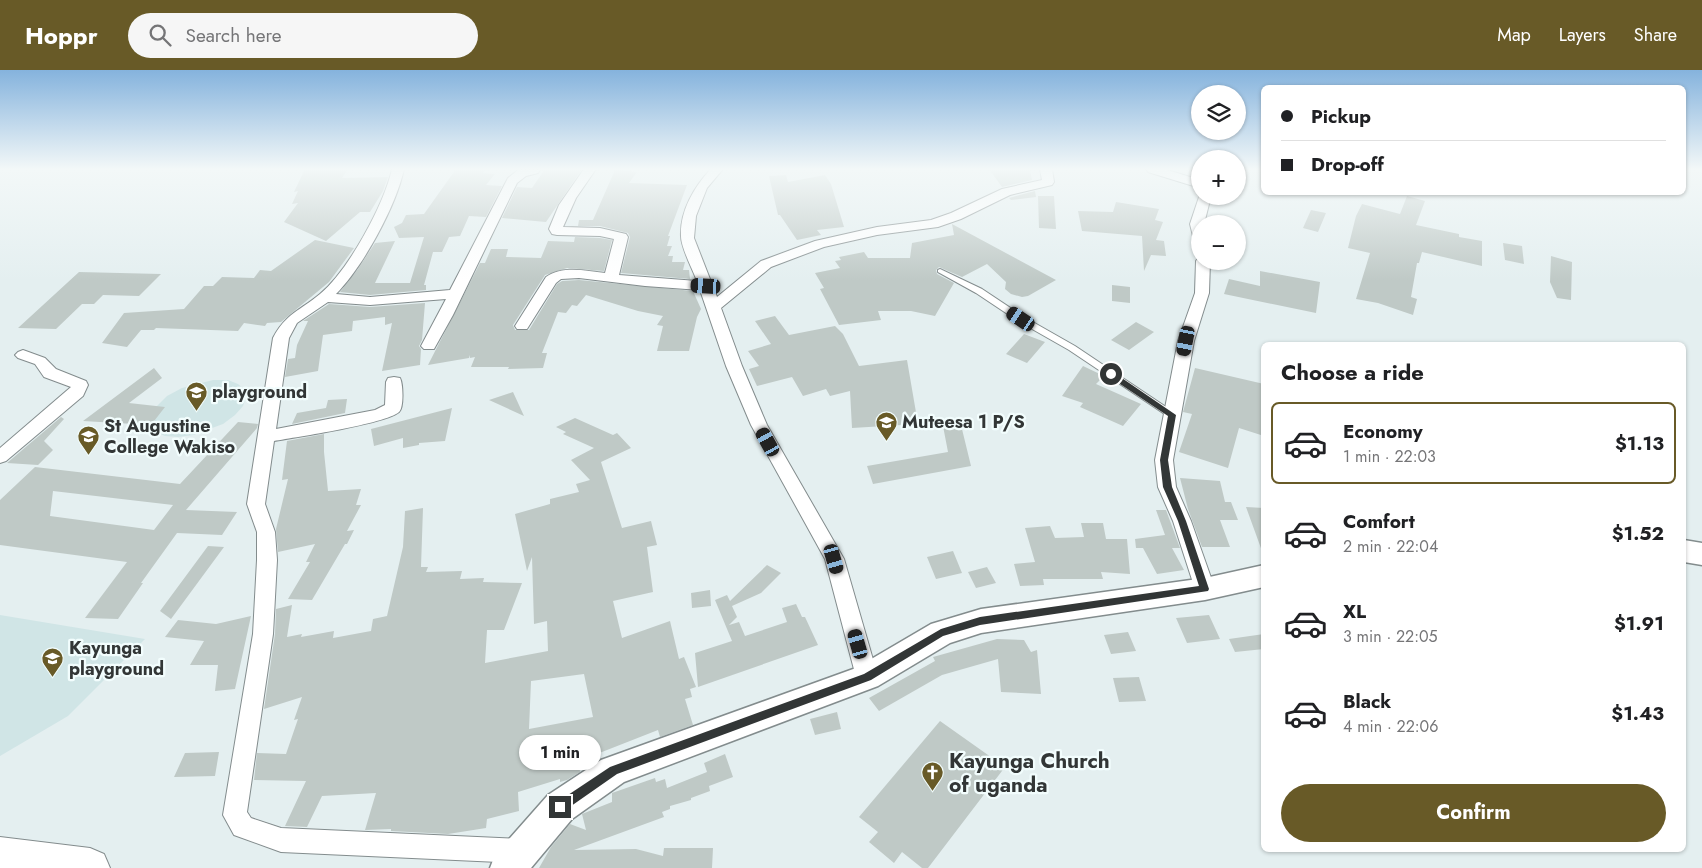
<!DOCTYPE html>
<html lang="en">
<head>
<meta charset="utf-8">
<style>
  body { margin:0; font-family:Jost,sans-serif; background:#f6f6f6; color:#202124; height:100vh; display:flex; flex-direction:column; font-size:19px; white-space:nowrap }
  * { box-sizing:border-box; margin:0 }
  p { font-size:16px; color:#757577 }
  .icon { flex:none; width:28px; height:28px; fill:none; stroke:currentColor; stroke-width:2; stroke-linecap:round; stroke-linejoin:round }
  .map { position:relative; flex:1; overflow:hidden }
  .sheet { position:absolute; left:1261px; top:272px; width:425px; height:510px; display:flex; flex-direction:column; background:#fff; border-radius:8px; box-shadow:0 1px 4px #0004 }
  .sheet>* { flex:none }
  .banner { position:absolute; left:1261px; top:15px; width:425px; height:110px; border-radius:8px; box-shadow:0 1px 4px #0004; display:grid; align-content:center; height:110px; padding:0 20px; background:#fff }
  .buttons { position:absolute; left:1191px; top:15px; display:grid; gap:10px }
  .buttons a { display:grid; place-items:center; width:55px; height:55px; border-radius:50%; background:#fff; box-shadow:0 1px 4px #0004; font-size:25px }
  .end { position:absolute; width:22px; height:22px; margin:-11px; border:6px solid #323636; background:#fff; box-shadow:0 0 0 2px #fff }
  .from { border-radius:50% }
  .bubble { position:absolute; height:35px; border-radius:18px; background:#fff; box-shadow:0 1px 4px #0004; font-size:16px; font-weight:700; line-height:35px; text-align:center }
  .car { position:absolute; width:15px; height:30px; margin:-15px -8px; border-radius:6px; box-shadow:0 0 4px 1px #0007; background:linear-gradient(#222 24%,#8ab4d8 0 40%,#222 0 76%,#8ab4d8 0 86%,#222 0) }
  .banner b { display:flex; align-items:center; gap:18px; height:48px; font-size:19px }
  .banner b+b { border-top:1px solid #e0e0e0 }
  .banner i { width:12px; height:12px; background:#202124 }
  ul { padding:0; list-style:none }
  li { display:flex; align-items:center; gap:15px; height:82px; margin:0 10px 8px; padding:0 10px; border:2px solid transparent; border-radius:8px }
  li div { flex:1 }
  li b { display:block; font-size:19px }
  li em { font-style:normal; font-weight:700 }
  li.selected { border-color:#685a27 }
  li>.icon { width:45px; height:45px; stroke-width:1.5 }
  h2 { padding:0 20px; font-size:22px; line-height:60px }
  .primary-button { display:flex; gap:10px; margin-top:auto; padding:10px 20px }
  .primary-button a { flex:1; height:58px; border-radius:30px; background:#685a27; color:#fff; font-size:20px; font-weight:700; line-height:58px; text-align:center }
  header { display:flex; align-items:center; gap:30px; box-sizing:border-box; height:70px; padding:0 25px; background:#685a27; color:#fff }
  header strong { font-size:24px }
  nav { display:flex; gap:28px; margin-inline-start:auto; font-size:18px }
  .search { width:350px; height:45px; background:#f6f6f6; display:flex; align-items:center; gap:12px; box-sizing:border-box; padding:0 18px; border-radius:28px; color:#757577; font-size:19px }
  .map>svg:first-child { display:block }
</style>
</head>
<body>
<header>
<strong>Hoppr</strong>
<div class="search"><svg class="icon" aria-label="search" viewBox="0 0 24 24"><circle cx="10" cy="10" r="6"/><path d="M15 15l6 6"/></svg>Search here</div>
<nav><a>Map</a><a>Layers</a><a>Share</a></nav>
</header>
<div class="map">
<svg width="1702" height="798" viewBox="0 0 1702 798">
  <rect width="100%" height="100%" fill="#e4eff0"/>
  <path fill="#d0e5e6" d="M213,310H228L238,314L245,320L246,327L243,336L235,345L223,354L193,365L178,367L165,366L155,362L151,355V346L157,336L167,326L182,318Z
    M0,545L145,569L68,646L0,686Z"/>
  <path fill="#bfc9c6" fill-rule="evenodd" d="M305,99H348L342,108L388,107L383,121L370,142H360L326,171L284,152L298,133L292,134L298,121L294,122Z
    M456,99H486L483,103L495,104L486,115L502,116L486,147L469,146L460,166L449,167L442,182H433L424,215H426V220L370,225L340,222L358,199L375,173L395,171L375,213H410L424,167L399,168L394,157L402,153L406,145L424,144Z
    M545,99H582L546,152L502,148L517,117L532,118Z
    M989,99H1030L1032,110L1002,117Z
    M615,100L637,102L629,113L687,115L668,166H670L667,176H672L668,186H673L672,192H685L683,200H689L690,209L621,203L630,167L628,163L600,156H578L579,150H593Z
    M786,105L788,112L825,105L831,114L844,157L817,160L821,165L797,170L780,145H778L769,106Z
    M1035,121L1036,127L1011,130L1009,128Z
    M1038,126H1054L1056,159L1039,158Z
    M1407,126L1425,131L1416,155L1459,164V167L1482,171V196L1422,182L1419,193H1417L1411,227L1417,229L1413,245L1378,233L1356,229L1370,183L1348,178L1356,146L1362,134L1400,144Z
    M1116,132L1159,139L1155,150L1163,152L1156,170L1164,171L1166,186L1151,185L1144,201L1142,166L1082,161L1078,141L1113,142Z
    M1311,140L1326,143L1318,162L1303,158Z
    M952,154L1056,210L1028,226L1022,227L1011,224L1005,219L1006,212L987,194L962,207L939,197L936,200L937,204L954,213L935,246L911,241H878L881,250L839,255L820,219L824,218L815,203L840,198L835,191L841,190L839,187L864,182L868,188H910L912,173L954,165Z
    M575,167L600,168L612,170L604,201L567,198L545,205L513,255L515,260H529L557,214L562,211L579,210L693,221L701,239L697,247L689,281H657L663,256L657,255L663,246L638,241L586,225L577,236L572,235L566,243L558,242L542,283H547L543,298L508,299L509,297H471L475,287L470,288L469,285V288L428,295L480,193H485L491,179H508L506,187L541,188L548,171L574,172Z
    M315,170L354,178L329,212L281,252L267,253L265,256L244,253L238,261L156,258L154,260H141L127,277L102,273L124,243L184,239L204,216H213L222,207L254,208L260,200L271,201Z
    M1503,173L1522,176L1524,194L1505,190Z
    M1551,186L1572,192L1571,230L1557,228L1550,212Z
    M1260,201L1320,212L1316,243L1224,224L1229,209L1260,216Z
    M79,202L161,204L139,226L103,225L94,234H82L56,259L18,258Z
    M1112,215L1130,217V233L1112,231Z
    M425,233L422,270L419,276L421,279L420,295L382,301L392,253L385,255V247L353,251L352,261L323,265L318,301L285,307L288,289L295,288L297,275L308,251H303L329,234L370,237Z
    M775,246L789,265L835,256L843,264L859,296L907,290L918,354L852,358L850,321L830,326L826,319L803,326L792,307L757,316L749,299L759,296L748,281L771,274L755,251Z
    M1136,252L1154,262L1129,280L1111,270Z
    M1024,264L1045,272L1027,293L1006,284Z
    M1083,296L1104,306L1096,314L1141,334L1123,356L1080,337L1083,333L1062,326Z
    M154,298L162,308L129,333L165,337L151,355L83,351Z
    M1195,298L1264,314V366L1239,358L1228,398L1179,382L1192,344L1183,342Z
    M513,322L524,346L489,330Z
    M347,329L345,343L292,354L297,343L326,338L328,330Z
    M452,338L445,371L419,373V375L403,378V368L374,376L371,359Z
    M61,347L64,349L44,371L53,380L38,395L7,393Z
    M575,348L613,365L617,363L631,378L601,392L622,458L651,451L657,475L647,477L653,522L613,531L622,568L670,551L679,589L684,587L696,617L690,619L692,627L685,629L693,655L660,667L658,660L579,691L580,702L567,710L560,712V709L518,722L519,741L487,749L486,758L448,764L391,761V759L365,760L376,723L322,726L307,757L285,756L306,711L254,710L257,683L286,684L298,649L294,650L302,627L264,639L275,564L276,539L292,535L287,567L302,564L301,567L334,561L333,568L371,561L373,549L387,546L403,477L405,441L423,438L421,497H428L426,502L462,501L460,509L484,508L483,512L522,513L504,560H487L485,593L548,581L547,551L534,554L532,487L527,501L515,444L550,434V429L579,422L576,414L590,410L571,390L594,378L563,364L566,362L556,357ZM584,604L593,647L529,659L531,611Z
    M238,352L258,354L257,358L186,440L237,442L222,465L177,463L141,513H143L118,549L85,548L127,492L0,475V430L35,397L180,414ZM53,421L173,435L154,460L50,446Z
    M961,355L971,396L873,414L867,396L948,382L943,356Z
    M324,364V382L328,421L361,419L356,435H361L347,461L354,460L347,474H345L312,530L288,529L310,492H306L315,474L278,482L276,459L288,409L282,410L287,371Z
    M1180,408L1220,411L1225,432H1231L1238,450H1220L1230,477H1202L1188,439Z
    M1246,437L1264,438V481H1262Z
    M1156,440H1166L1180,478H1172L1184,500L1157,504L1143,478H1136L1135,469L1165,465Z
    M1081,453H1103L1106,469H1127L1130,504L1101,502L1103,509H1043L1044,515L1020,516L1014,494L1035,492L1025,458L1050,456L1055,468L1084,467Z
    M208,476L224,477L171,549L160,541Z
    M953,481L962,503L936,509L927,487Z
    M767,495L781,503L761,523L732,536L737,547L729,555L739,552L745,566L787,552L782,538L796,534L802,547H805L818,575L698,617L695,583L732,571L715,530L727,525L730,531Z
    M987,497L996,513L976,518L968,502Z
    M710,520L711,536L692,538L691,523Z
    M1209,545L1220,569L1187,573L1176,548Z
    M251,546L235,619L215,621L218,595H190L204,571L165,567L178,550L216,554Z
    M1128,562L1136,581L1111,584L1104,565Z
    M1264,564V579L1235,582L1229,569Z
    M997,569L1024,570L1031,582L1037,580L1041,624L1001,622L998,589L942,605L879,641L869,628L935,591L933,587Z
    M1139,607L1146,631L1119,632L1113,608Z
    M837,642L841,659L815,665L810,649Z
    M940,651L1005,697L928,798H922L902,782L894,793L869,772L878,762L859,747Z
    M219,682L215,706L174,707L185,683Z
    M725,684L733,707L709,716L710,721L691,728V730L670,736V739L662,742L664,747L574,780L636,779L663,786L664,778H713L712,798H539L551,777L570,754L586,760L582,744L612,732V723L655,708L656,712L665,709L667,718L707,702L704,693Z"/>
  <g fill="none" stroke-linecap="round" stroke-linejoin="round">
    <defs>
      <path id="lane" d="M940,199L982,219L1024,247L1075,276L1175,343L1176,345L1175,347H1169L1069,280L1018,251L976,223L938,202V200Z"/>
      <path id="street" d="M392,99H404C396,136 363,197 336,224L370,227L450,220L508,108L518,100H540L538,103L526,106L517,113L453,245L434,279H424L421,276L446,229L370,235L328,232L297,253L289,268L276,359L375,340L385,335L386,312L388,308L394,307L400,308C403,314 404,337 399,342C385,354 297,367 274,371L265,434L275,462L277,490L273,564L247,742L251,748L281,758L522,769L531,772L534,781L531,790L522,793L281,782L234,765L223,745L253,564L257,490V462L247,434L273,268C285,244 301,240 320,224C348,201 384,135 392,99Z
        M584,99H596L576,128L563,157L600,158L626,164L628,167L619,205L697,211C693,200 681,178 681,166C680,141 694,117 711,99H723L707,118L696,146L694,168L717,227L761,191L815,171L877,157L931,150L951,143L1002,119L1042,110L1040,99H1052L1054,112L1052,115L1010,125L961,149L938,157L877,165L824,177L771,197L721,238L742,296L767,355L844,489L878,607L875,614L867,616L859,614L856,607L825,489L751,355L726,296L700,220L645,216L579,208L561,209L556,213L527,259H517L515,256L546,207C563,195 586,201 605,203L614,169L600,166L557,165L552,164L549,159L559,135Z
        M1146,99H1164L1200,110V118L1148,102Z
        M1200,124V126H1211L1204,154H1200V170L1193,166L1190,154Z
        M1198,188H1200V191H1210L1209,223L1194,271L1173,390L1176,417L1191,451L1215,519L1212,525L1205,527L1198,525L1195,519L1173,451L1158,417L1155,390L1178,271L1195,223L1196,191Z
        M23,280L45,288L56,299L86,311L88,315L83,326L6,391L0,393V378L71,317L44,307L35,294L18,288L15,285L18,282Z"/>
      <path id="secondary" d="M1684,470L1702,473V495L1684,492Z
        M1264,495V517L1205,530L981,563L950,573L878,616L624,712L572,749L531,798H490L495,785L548,725L601,690L856,598L931,554L981,539L1205,508Z"/>
      <path id="primary" d="M0,767L90,778L104,784L110,798H0Z"/>
    </defs>
    <use href="#lane" stroke="#838c8d" stroke-width="2"/>
    <use href="#street" stroke="#838c8d" stroke-width="2"/>
    <use href="#secondary" stroke="#838c8d" stroke-width="3"/>
    <use href="#primary" stroke="#838c8d" stroke-width="2"/>
    <use href="#lane" fill="#fff" fill-rule="evenodd"/>
    <use href="#street" fill="#fff" fill-rule="evenodd"/>
    <use href="#secondary" fill="#fff" fill-rule="evenodd"/>
    <use href="#primary" fill="#fff" fill-rule="evenodd"/>
  </g>
  <linearGradient id="sky" x2="0" y2="1"><stop stop-color="#85b3dd"/><stop offset="0.47" stop-color="#f3f8f8"/><stop offset="1" stop-color="#f3f8f8" stop-opacity="0"/></linearGradient>
  <rect width="1702" height="211" fill="url(#sky)"/>
  <path fill="#323636" d="M1108,302H1113L1176,345L1168,390L1172,417L1186,451L1209,519L1208,521L980,555L943,566L871,610L617,704L564,741L560,742L556,741L554,737L556,733L610,697L864,604L941,559L980,547L1199,516L1178,451L1163,417L1160,390L1168,346L1108,306Z"/>
  <defs>
    <symbol id="school-pin" viewBox="-11 -11 22 30"><path d="M0 17L-7.5 6A9.5 9.5 0 1 1 7.5 6Z" fill="#685a27" stroke="#f2fdfd"/><path d="M0-5L7-2L0 1L-7-2ZM-4 1L0 2.5L4 1V4Q0 6-4 4Z" fill="#fff"/></symbol>
    <symbol id="church-pin" viewBox="-11 -11 22 30"><path d="M0 17L-7.5 6A9.5 9.5 0 1 1 7.5 6Z" fill="#685a27" stroke="#f2fdfd"/><path d="M-1.2-6h2.4v3.5h3.3v2.4h-3.3V6h-2.4V-.1h-3.3v-2.4h3.3Z" fill="#fff"/></symbol>
  </defs>
  <g fill-rule="evenodd">
    <use href="#school-pin" x="184" y="310" width="25" height="34"/>
    <use href="#school-pin" x="874" y="340" width="25" height="34"/>
    <use href="#school-pin" x="76" y="354" width="25" height="34"/>
    <use href="#school-pin" x="40" y="576" width="25" height="34"/>
    <use href="#church-pin" x="920" y="690" width="25" height="34"/>
  </g>
  <g text-anchor="middle" stroke-width="4.5" stroke-linejoin="round" paint-order="stroke">
    <g font-size="18" font-weight="bold" fill="#323636" stroke="#f2fdfd" text-anchor="start">
      <text x="212" y="328">playground</text>
      <text x="902" y="358">Muteesa 1 P/S</text>
      <text x="104" y="362">St Augustine<tspan x="104" dy="21">College Wakiso</tspan></text>
      <text x="69" y="584">Kayunga<tspan x="69" dy="21">playground</tspan></text>
    </g>
    <g font-size="21" font-weight="bold" fill="#323636" stroke="#f2fdfd" text-anchor="start">
      <text x="949" y="698">Kayunga Church<tspan x="949" dy="24">of uganda</tspan></text>
    </g>
  </g>
</svg>
<div class="buttons">
<a><svg class="icon" aria-label="layers" viewBox="0 0 24 24"><path d="M12 4l9 5-9 5-9-5zM3 14l9 5 9-5"/></svg></a>
<a>+</a>
<a>−</a>
</div>
<i class="end from" style="left:1111px;top:304px"></i>
<i class="end" style="left:560px;top:737px"></i>
<div class="bubble" style="left:519px;top:665px;width:82px">1 min</div>
<i class="car" style="left:706px;top:216px;rotate:273deg"></i>
<i class="car" style="left:1021px;top:249px;rotate:304deg"></i>
<i class="car" style="left:1186px;top:271px;rotate:191deg"></i>
<i class="car" style="left:768px;top:372px;rotate:331deg"></i>
<i class="car" style="left:834px;top:489px;rotate:164deg"></i>
<i class="car" style="left:858px;top:574px;rotate:344deg"></i>
<div class="banner">
<b><i class="from"></i>Pickup</b>
<b><i></i>Drop-off</b>
</div>
<section class="sheet">
<h2>Choose a ride</h2>
<ul>
<li class="selected"><svg class="icon" aria-label="car" viewBox="0 0 24 24"><path d="M5 17H2v-5l4-1 3-4h7l3 4 3 1v5h-3M9 17h6M6 11h13"/><circle cx="7" cy="17" r="2"/><circle cx="17" cy="17" r="2"/></svg><div><b>Economy</b><p>1 min · 22:03</p></div><em>$1.13</em></li>
<li><svg class="icon" aria-label="car" viewBox="0 0 24 24"><path d="M5 17H2v-5l4-1 3-4h7l3 4 3 1v5h-3M9 17h6M6 11h13"/><circle cx="7" cy="17" r="2"/><circle cx="17" cy="17" r="2"/></svg><div><b>Comfort</b><p>2 min · 22:04</p></div><em>$1.52</em></li>
<li><svg class="icon" aria-label="car" viewBox="0 0 24 24"><path d="M5 17H2v-5l4-1 3-4h7l3 4 3 1v5h-3M9 17h6M6 11h13"/><circle cx="7" cy="17" r="2"/><circle cx="17" cy="17" r="2"/></svg><div><b>XL</b><p>3 min · 22:05</p></div><em>$1.91</em></li>
<li><svg class="icon" aria-label="car" viewBox="0 0 24 24"><path d="M5 17H2v-5l4-1 3-4h7l3 4 3 1v5h-3M9 17h6M6 11h13"/><circle cx="7" cy="17" r="2"/><circle cx="17" cy="17" r="2"/></svg><div><b>Black</b><p>4 min · 22:06</p></div><em>$1.43</em></li>
</ul>
<div class="primary-button"><a>Confirm</a></div>
</section>
</div>
</body>
</html>
